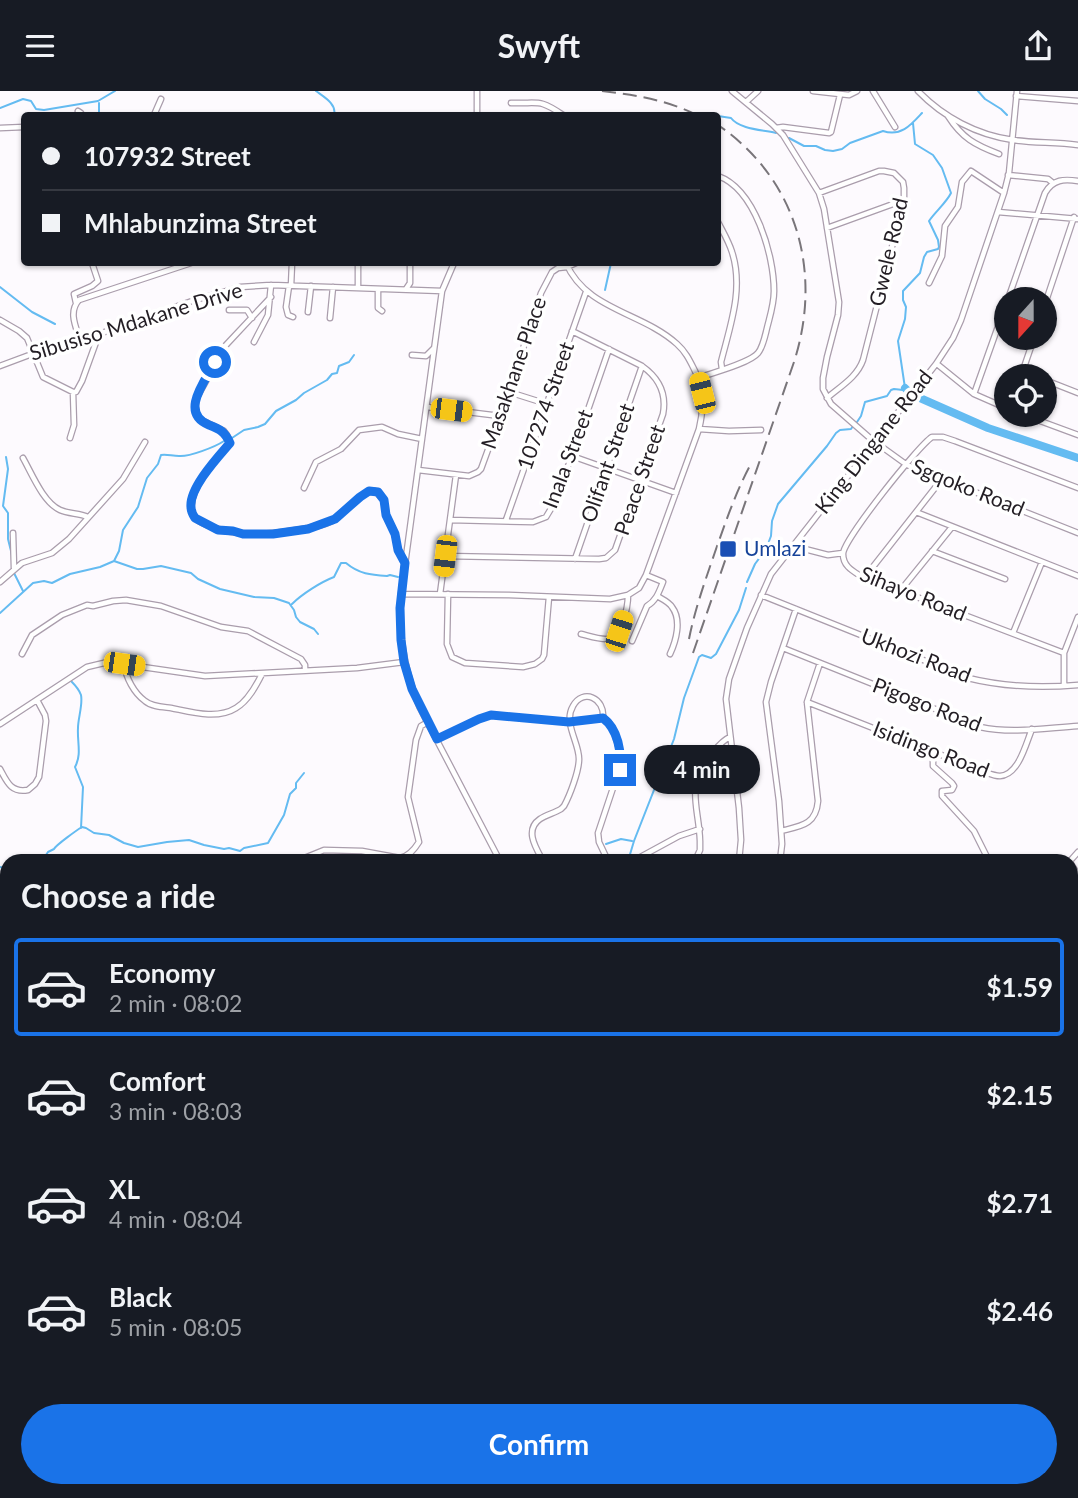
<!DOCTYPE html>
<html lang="en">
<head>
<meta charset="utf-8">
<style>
  body { margin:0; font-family:Lato,sans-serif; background:#242831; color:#f1f3f6; height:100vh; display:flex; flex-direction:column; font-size:26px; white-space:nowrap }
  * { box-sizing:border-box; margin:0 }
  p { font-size:23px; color:#9ea1a6 }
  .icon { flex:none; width:38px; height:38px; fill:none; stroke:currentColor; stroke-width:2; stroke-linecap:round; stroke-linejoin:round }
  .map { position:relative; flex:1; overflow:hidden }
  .drawer { position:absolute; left:0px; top:763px; width:1078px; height:644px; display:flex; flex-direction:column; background:#171b24; border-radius:21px 21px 0 0; box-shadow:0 2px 5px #0004 }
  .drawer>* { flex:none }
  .guide { position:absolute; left:21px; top:21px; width:700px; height:154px; border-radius:7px; box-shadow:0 2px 5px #0004; display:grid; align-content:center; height:154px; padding:0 21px; background:#171b24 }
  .needle { width:46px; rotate:201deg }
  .buttons { position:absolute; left:994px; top:196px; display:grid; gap:14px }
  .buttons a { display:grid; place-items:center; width:63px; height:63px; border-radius:50%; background:#171b24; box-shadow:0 2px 5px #0004; font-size:35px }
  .end { position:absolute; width:32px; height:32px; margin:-16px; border:9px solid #1a73e8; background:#fff; box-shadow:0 0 0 4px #fff }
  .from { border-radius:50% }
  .bubble { position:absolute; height:49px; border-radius:24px; background:#171b24; box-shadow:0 2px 5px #0004; font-size:23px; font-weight:700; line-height:49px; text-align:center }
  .car { position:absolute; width:21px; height:42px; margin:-21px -10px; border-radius:9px; box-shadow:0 0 5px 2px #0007; background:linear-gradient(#f5c518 24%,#345 0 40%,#f5c518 0 76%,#345 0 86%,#f5c518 0) }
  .guide b { display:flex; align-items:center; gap:24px; height:66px; font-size:26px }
  .guide b+b { border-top:2px solid #363941 }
  .guide i { width:18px; height:18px; background:#f1f3f6 }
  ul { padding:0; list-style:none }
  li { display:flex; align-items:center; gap:21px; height:98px; margin:0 14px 10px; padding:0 7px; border:4px solid transparent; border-radius:7px }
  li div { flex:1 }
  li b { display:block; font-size:26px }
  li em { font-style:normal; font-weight:700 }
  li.selected { border-color:#1a73e8 }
  li>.icon { width:63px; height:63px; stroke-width:1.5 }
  h2 { padding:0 21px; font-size:32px; line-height:84px }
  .cta { display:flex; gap:14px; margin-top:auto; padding:14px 21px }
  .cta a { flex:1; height:80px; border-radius:42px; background:#1a73e8; color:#fff; font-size:28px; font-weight:700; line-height:80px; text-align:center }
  header { display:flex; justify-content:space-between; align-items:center; height:91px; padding:0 21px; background:#171b24; font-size:32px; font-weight:700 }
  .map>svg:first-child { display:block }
</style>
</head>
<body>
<header><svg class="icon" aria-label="menu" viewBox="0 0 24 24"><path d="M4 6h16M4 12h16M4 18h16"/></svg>Swyft<svg class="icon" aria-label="share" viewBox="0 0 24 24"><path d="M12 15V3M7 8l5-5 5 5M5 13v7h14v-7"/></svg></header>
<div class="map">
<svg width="1078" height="1407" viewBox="0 0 1078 1407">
  <rect width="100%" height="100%" fill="#fdfafe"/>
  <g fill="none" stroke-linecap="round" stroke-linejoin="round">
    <path stroke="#64bbf1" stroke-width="2" d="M316,0C324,6 337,13 334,24
      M978,0L985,8L1001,18L1007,24
      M99,12V24
      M0,17L23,8L31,10L36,18L44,19L98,10L115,0
      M718,25L731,27C739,38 763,39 776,42
      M789,47L804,55H816L825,59L833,60L842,58L850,52L883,40C901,46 911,34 922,22
      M0,196L32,221L55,233
      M605,199L611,172
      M857,331L861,325L865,311L887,305L891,299L894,298L903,299L905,297L898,250L905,228L906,216L903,209V200L920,182L924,166L927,161L938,158L939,156L938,149L929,130C935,121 946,112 951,102L942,77L933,64L915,53L913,32
      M232,347L244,339L258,336L265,333L276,320L296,309L304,302L327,289L332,283L337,282L339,275L349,271L354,264
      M6,366L8,378L3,415L8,422V448L12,464
      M114,470L119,460L123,439L138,416L147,387L158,373L161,364C167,363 172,365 179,365C189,366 215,356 224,350
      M13,480L23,500
      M747,491L755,473L766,458L771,445L772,430L778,413L827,355L836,342L840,339L851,338L853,335
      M292,513C302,503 321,491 334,486L341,472H346C359,483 371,484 387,485L390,484L398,486
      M0,522L33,492L44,490L52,492L70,483L100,476L114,470L137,478H143L161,475L191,482L198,488L220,498L254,506L274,507L289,512L294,519L296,526L300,531L314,538L318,543
      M71,590C75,594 79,598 81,604C83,614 78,627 78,637C77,651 82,663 75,676L83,696L81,737
      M606,753L621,748L632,750
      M42,770L48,761L54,758C56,754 77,739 82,736L86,737L94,742L109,744L124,752L138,756L167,751L189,749L204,754L224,758L229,757L240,760L244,757L268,752L284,724L290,703L296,697V692L304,682
      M628,770L634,750L674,648L684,607L699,566L702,564L711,567L716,563L739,519L746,497
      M0,776L7,778
      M0,901L7,898
      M1071,1372L1078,1382
      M766,1400L771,1407
      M421,1407L424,1400
      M617,1407V1406"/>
    <path stroke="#64bbf1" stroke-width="8" d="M905,297L907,299
      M920,307L988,337L1078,367
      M0,1188L7,1187
      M1071,1195L1078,1189
      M141,1407L143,1400
      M973,1407L980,1400"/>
    <defs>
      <path id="minor" d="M477,0V24
        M732,0L772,33L783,44L819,102L824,118L839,211L838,224L827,266L823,287V298L831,313L871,348L907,374L1078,442
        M813,0L849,4L857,0
        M873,0L895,36
        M918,0C943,26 977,44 1013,49C1034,52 1056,51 1078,54
        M1016,5L1078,10
        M746,11L758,0
        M511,12C539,13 538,7 563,24
        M78,20L81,22V24
        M154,24L161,8
        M948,25C962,47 975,54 999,63
        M0,37L24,36
        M776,37L783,36L829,42L831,41L840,4
        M1008,84L1048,88L1053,92
        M819,102L879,80H884L894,82L903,91L904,97V109L863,269C857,286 841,295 827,307
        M998,121L1078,128
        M718,131C723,141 729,151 732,161C744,198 730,235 721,271L722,278
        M827,137L904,109
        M454,172L442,200L401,503C398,544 404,580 420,617L500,770
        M929,192L942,165L945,135L958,116L962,91L971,80L1004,102
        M289,195L286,216L288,224L293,226
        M291,195L292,172
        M358,197V172
        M378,198V217L382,220
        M406,198L410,192V175
        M271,206L226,254L196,308L195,321L199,328L224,340L227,344L230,352C217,367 182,405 194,425C197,431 201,431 207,434C236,446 265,444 296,439C309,437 320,436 332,430C347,422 357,401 375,400L384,409L386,423L395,443L398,459L405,472
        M1008,208L1045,102C1053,88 1064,88 1078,90
        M76,212L74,203L92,195L98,190L92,172
        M1045,213L1074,126
        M229,219H247L252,227
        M308,221L311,195
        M330,227L333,196
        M0,229L19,240L27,247L43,286L73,301
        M80,249C76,236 68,221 79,209L191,172
        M254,251L268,224L271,194
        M412,264L426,265L434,257
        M937,273L974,303L1006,317
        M0,275L32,263L99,243L192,210L240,196L271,194L442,200
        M1023,281L1035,285
        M1021,285L1034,247
        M698,287C712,282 750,272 758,262C763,256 765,245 767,237C770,225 774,213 774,200C774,164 755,98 718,85
        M1045,289L1078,302
        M509,301L547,313
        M974,303L1006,213
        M427,316L500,325
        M1024,324L1078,344
        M699,338L729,340L761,339
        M70,347L74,334L73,301H76L82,290L99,243
        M572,365L676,402
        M23,367C32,383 43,411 60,419C69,423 79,422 88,426
        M418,379L469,385L478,381L481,378L509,301L541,202L552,181L558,177L567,176L576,172
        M304,397L316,371L341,358L359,339L382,336L398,343L422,348
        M916,421L1078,485
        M450,429L533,431L546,426L552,416L572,365L609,258
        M506,429L586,201
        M13,442L14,477
        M793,455L828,464L843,462
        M932,460L1005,488
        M445,465L599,468L606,467L615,459L663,323C667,302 659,287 642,275L572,240
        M575,468L642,275
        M865,486L942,388
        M0,491L22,472L52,462L69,448L123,388L145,351
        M900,500L952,436
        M401,503L509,504L610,508L628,504L639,497L646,484L699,338C704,318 704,299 695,280C690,270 686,261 677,253C642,221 586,219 566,172
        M440,503L456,384
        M448,503L447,553L452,566L465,572L523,576L535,573L542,568L544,564L549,506
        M761,504L968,587C1004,596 1042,597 1078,594
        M657,505C662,508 669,511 672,516C682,529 676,550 670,563
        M1013,542L1042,471
        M581,543C589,545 600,549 609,548C622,547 628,515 628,504
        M632,550L647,515C656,510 659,501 663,491L646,484
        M783,557L980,636C1012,643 1046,637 1078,635
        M1064,562L1078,526
        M22,563L32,544L62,524L87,514L93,515L113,510L126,509L161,515L221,536L248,540L301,568L305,574V579
        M124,573C126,587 134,602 145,610C152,616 163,616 171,617C191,621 217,629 236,617C248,610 256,595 262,583
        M1064,595V562L859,484C851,479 843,474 843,463C843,449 918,355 932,346H943L955,350L1078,397
        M807,611L982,680C988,682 994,685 1000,685C1019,684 1026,652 1032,638
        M0,633L87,576L108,571L205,585L357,577L404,571
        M437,648L479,628L491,624L569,631L603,627L610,633L614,641L620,661L619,679L598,742L599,751L608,770
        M933,661V675L952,692L954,695L952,699L942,700V705L974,740L989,770
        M0,678C7,691 11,702 28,699L35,693L39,686L46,630L45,624L37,609
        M781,740C801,735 816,734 818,710L807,611L820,572
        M297,770L324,759L362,760L400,767C409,765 414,759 419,751L408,706L416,649L421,635L428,631
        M543,770C536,757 524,739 540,728C546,724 554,722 561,718L564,715C570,704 579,680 579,668C579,651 563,632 573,615C583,597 605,607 603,627
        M633,770L679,745L700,738
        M695,770L700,759V750C699,716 685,695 710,665C716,658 721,650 730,646
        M739,770L741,749L739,717L726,608L729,588L747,537L771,483L936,273L953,247L961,229L1004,102L1009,82L1017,0
        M780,770L782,753L779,710L766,611L771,591L796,518
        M1070,770L1078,761
        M1071,773L1078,784
        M0,838L7,833
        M1071,841L1078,832
        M1071,898L1078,895
        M1071,944L1078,940
        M0,945L7,946
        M0,988L7,991
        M1071,1064L1078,1072
        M0,1095L7,1096
        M453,1400L456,1407
        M626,1400L628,1407
        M794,1400L797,1407
        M1064,1400L1065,1407
        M322,1407L328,1400
        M594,1407L611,1400
        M848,1407L852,1400"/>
    </defs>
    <use href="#minor" stroke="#aa9dac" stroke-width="7"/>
    <use href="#minor" stroke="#fff" stroke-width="4.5"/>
    <path stroke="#79757a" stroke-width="2" stroke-dasharray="14 7" stroke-linecap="butt" d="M602,0C635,4 667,9 697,24
      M689,548C695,518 705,490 715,461C726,430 736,400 752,371
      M693,562L794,271C823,181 797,88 718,34"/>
  </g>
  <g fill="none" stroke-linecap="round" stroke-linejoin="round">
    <path stroke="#1a73e8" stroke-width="9" d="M215,271C205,290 179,322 209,334C220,338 225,341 230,352C218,366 189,397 191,416C191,420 193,424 195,427L218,439L233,440L243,443H273L308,438L335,428L360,406L369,400L378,401L384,409L386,424L395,443L398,459L405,472L400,517L401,549L404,571L412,598L437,648L479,628L491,624L569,631L603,627C618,638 622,662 620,679"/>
  </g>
  <rect fill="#1a4fb4" stroke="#fff" stroke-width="2.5" x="719" y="449" width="18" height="18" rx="3.5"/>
  <g text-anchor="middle" stroke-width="7" stroke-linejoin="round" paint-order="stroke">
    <g font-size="21" fill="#231e24" stroke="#fff">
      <text transform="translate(889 161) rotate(-77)" y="7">Gwele Road</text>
      <text transform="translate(136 231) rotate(-17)" y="7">Sibusiso Mdakane Drive</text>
      <text transform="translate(514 282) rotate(-71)" y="7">Masakhane Place</text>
      <text transform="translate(546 315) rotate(-71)" y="7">107274 Street</text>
      <text transform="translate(874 351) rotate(-52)" y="7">King Dingane Road</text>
      <text transform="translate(568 368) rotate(-69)" y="7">Inala Street</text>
      <text transform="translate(608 372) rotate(-71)" y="7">Olifant Street</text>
      <text transform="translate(640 389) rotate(-71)" y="7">Peace Street</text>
      <text transform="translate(968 397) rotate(22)" y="7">Sgqoko Road</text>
      <text transform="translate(913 503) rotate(22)" y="7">Sihayo Road</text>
      <text transform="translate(916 565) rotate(21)" y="7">Ukhozi Road</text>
      <text transform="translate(927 614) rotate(21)" y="7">Pigogo Road</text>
      <text transform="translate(931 659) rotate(21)" y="7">Isidingo Road</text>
    </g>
    <g font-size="21" fill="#164399" stroke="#fff" text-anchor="start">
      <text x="744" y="465">Umlazi</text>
    </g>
  </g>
</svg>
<div class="buttons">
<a><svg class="needle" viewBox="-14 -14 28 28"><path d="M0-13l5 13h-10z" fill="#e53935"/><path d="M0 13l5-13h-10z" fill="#9ea1a6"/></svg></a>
<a><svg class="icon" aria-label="locate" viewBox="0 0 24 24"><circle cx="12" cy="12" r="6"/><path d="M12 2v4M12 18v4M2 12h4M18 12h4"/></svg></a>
</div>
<i class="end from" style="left:215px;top:271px"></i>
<i class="end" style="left:620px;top:679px"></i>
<div class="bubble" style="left:644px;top:654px;width:116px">4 min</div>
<i class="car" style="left:702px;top:302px;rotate:346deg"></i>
<i class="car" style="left:451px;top:319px;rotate:97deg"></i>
<i class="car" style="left:445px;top:465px;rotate:187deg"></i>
<i class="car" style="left:619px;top:540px;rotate:18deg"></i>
<i class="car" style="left:124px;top:573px;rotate:98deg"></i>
<div class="guide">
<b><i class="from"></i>107932 Street</b>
<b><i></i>Mhlabunzima Street</b>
</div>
<section class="drawer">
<h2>Choose a ride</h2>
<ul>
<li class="selected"><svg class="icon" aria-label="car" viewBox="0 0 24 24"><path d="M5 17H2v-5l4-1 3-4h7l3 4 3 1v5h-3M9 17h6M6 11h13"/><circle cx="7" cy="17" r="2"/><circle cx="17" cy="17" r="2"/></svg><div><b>Economy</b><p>2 min · 08:02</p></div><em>$1.59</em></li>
<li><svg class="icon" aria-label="car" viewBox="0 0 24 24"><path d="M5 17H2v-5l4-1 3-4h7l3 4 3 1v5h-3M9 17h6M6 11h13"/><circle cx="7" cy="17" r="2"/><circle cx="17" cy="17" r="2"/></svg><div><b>Comfort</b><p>3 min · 08:03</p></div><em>$2.15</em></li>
<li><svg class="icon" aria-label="car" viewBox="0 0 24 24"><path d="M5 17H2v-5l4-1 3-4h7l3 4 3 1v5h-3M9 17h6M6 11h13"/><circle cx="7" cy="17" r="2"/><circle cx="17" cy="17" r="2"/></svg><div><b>XL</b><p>4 min · 08:04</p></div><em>$2.71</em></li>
<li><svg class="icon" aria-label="car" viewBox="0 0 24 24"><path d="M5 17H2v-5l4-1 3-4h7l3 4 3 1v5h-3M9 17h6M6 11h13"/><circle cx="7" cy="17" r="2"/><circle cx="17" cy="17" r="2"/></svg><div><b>Black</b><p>5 min · 08:05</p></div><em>$2.46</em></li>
</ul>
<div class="cta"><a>Confirm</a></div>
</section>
</div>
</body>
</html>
